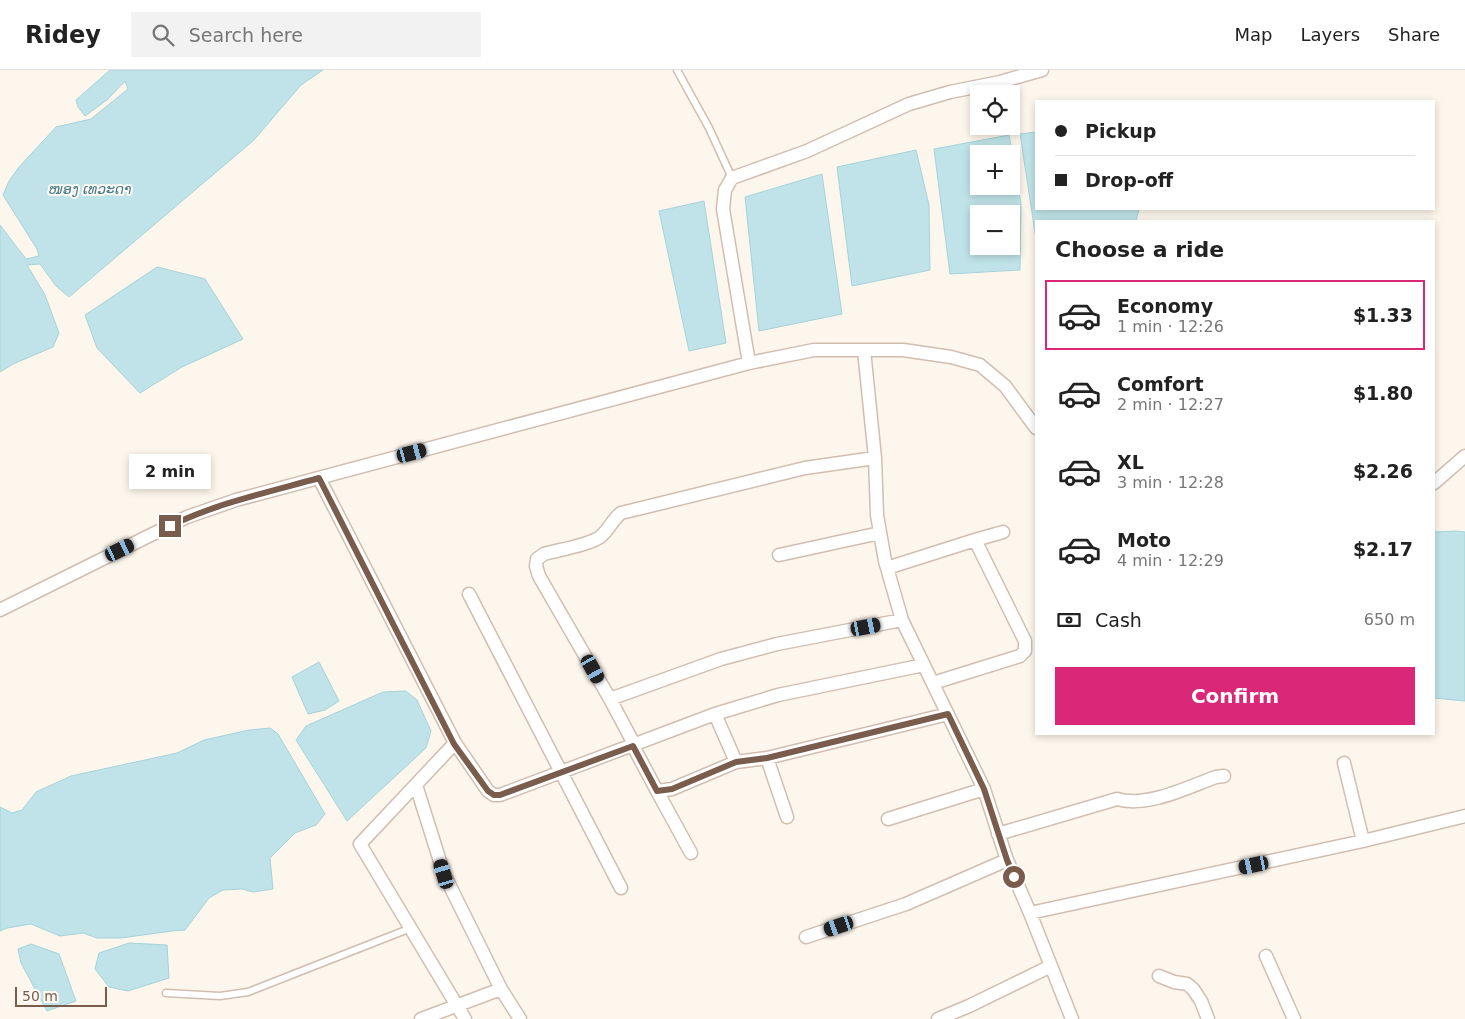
<!DOCTYPE html>
<html lang="en">
<head>
<meta charset="utf-8">
<style>
  body { margin:0; font-family:"DejaVu Sans","Noto Sans Lao",sans-serif; background:#f2f2f2; color:#222; height:100vh; display:flex; flex-direction:column; font-size:19px; white-space:nowrap }
  * { box-sizing:border-box; margin:0 }
  p { font-size:16px; color:#767676 }
  .icon { flex:none; width:28px; height:28px; fill:none; stroke:currentColor; stroke-width:2; stroke-linecap:round; stroke-linejoin:round }
  .map { position:relative; flex:1; overflow:hidden }
  .side { position:absolute; left:1035px; top:150px; width:400px; height:515px; display:flex; flex-direction:column; background:#fff; border-radius:0px; box-shadow:0 2px 8px #0003 }
  .side>* { flex:none }
  .guide { position:absolute; left:1035px; top:30px; width:400px; height:110px; border-radius:0px; box-shadow:0 2px 8px #0003; display:grid; align-content:center; height:110px; padding:0 20px; background:#fff }
  .buttons { position:absolute; left:970px; top:15px; display:grid; gap:10px }
  .buttons a { display:grid; place-items:center; width:50px; height:50px; border-radius:0px; background:#fff; box-shadow:0 2px 8px #0003; font-size:25px }
  .scale { position:absolute; left:15px; bottom:12px; width:92px; box-sizing:border-box; padding-left:5px; border:2px solid #7a5c4d; border-top:0; font-size:14px; line-height:18px; white-space:nowrap; color:#7a5c4d; -webkit-text-stroke:4px #fffaf3; paint-order:stroke }
  .end { position:absolute; width:22px; height:22px; margin:-11px; border:6px solid #7a5c4d; background:#fff; box-shadow:0 0 0 2px #fff }
  .from { border-radius:50% }
  .bubble { position:absolute; height:35px; border-radius:0px; background:#fff; box-shadow:0 2px 8px #0003; font-size:16px; font-weight:600; line-height:35px; text-align:center }
  .car { position:absolute; width:15px; height:30px; margin:-15px -8px; border-radius:6px; box-shadow:0 0 4px 1px #0007; background:linear-gradient(#222 24%,#8ab4d8 0 40%,#222 0 76%,#8ab4d8 0 86%,#222 0) }
  .guide b { display:flex; align-items:center; gap:18px; height:48px; font-size:19px }
  .guide b+b { border-top:1px solid #e0e0e0 }
  .guide i { width:12px; height:12px; background:#222 }
  ul { padding:0; list-style:none }
  li { display:flex; align-items:center; gap:15px; height:70px; margin:0 10px 8px; padding:0 10px; border:2px solid transparent; border-radius:0px }
  li div { flex:1 }
  li b { display:block; font-size:19px }
  li em { font-style:normal; font-weight:600 }
  li.on { border-color:#db2777 }
  li>.icon { width:45px; height:45px; stroke-width:1.5 }
  h2 { padding:0 20px; font-size:22px; line-height:60px }
  .pay { display:flex; align-items:center; gap:12px; height:55px; padding:0 20px; font-size:19px }
  .pay p { margin-inline-start:auto }
  .cta { display:flex; gap:10px; margin-top:auto; padding:10px 20px }
  .cta a { flex:1; height:58px; border-radius:0px; background:#db2777; color:#fff; font-size:20px; font-weight:600; line-height:58px; text-align:center }
  header { display:flex; align-items:center; gap:30px; box-sizing:border-box; height:70px; padding:0 25px; background:#fff; border-bottom:1px solid #e0e0e0 }
  header strong { font-size:24px }
  nav { display:flex; gap:28px; margin-inline-start:auto; font-size:18px }
  .search { width:350px; height:45px; background:#f2f2f2; display:flex; align-items:center; gap:12px; box-sizing:border-box; padding:0 18px; border-radius:0px; color:#767676; font-size:19px }
  .map>svg:first-child { display:block }
</style>
</head>
<body>
<header>
<strong>Ridey</strong>
<div class="search"><svg class="icon" aria-label="search" viewBox="0 0 24 24"><circle cx="10" cy="10" r="6"/><path d="M15 15l6 6"/></svg>Search here</div>
<nav><a>Map</a><a>Layers</a><a>Share</a></nav>
</header>
<div class="map">
<svg width="1465" height="949" viewBox="0 0 1465 949">
  <rect width="100%" height="100%" fill="#fdf6ec"/>
  <path fill="#bfe3e8" stroke="#a5d3da" fill-rule="evenodd" d="M110,0H323L301,15L254,70L69,227L56,216L40,194L27,195L45,225L59,263L53,277L13,294L0,302V155L26,189L39,186L37,179L3,125L9,111L19,97L56,57L91,49L128,19L125,11L107,30L85,46L78,37L76,30Z
    M1036,62V139H1139L1136,151H1036V169L1020,64Z
    M1009,65L1021,133L1020,200L950,204L934,79ZM979,84H1011V116H979ZM979,144H1011V176H979Z
    M916,80L929,135L930,200L852,216L837,97Z
    M822,104L842,244L759,261L745,127Z
    M704,131L726,273L689,281L659,141Z
    M157,197L205,209L243,269L182,297L140,323L97,278L85,245Z
    M1456,461L1465,462V631L1434,628V462Z
    M319,592L339,631L325,640L308,644L292,607Z
    M406,621L417,630L431,661L426,678L347,751L296,670L306,656L383,622Z
    M270,658L278,664L325,744L316,755L295,763L270,788L273,819L253,822L242,819L223,820L209,828L185,860L172,861L121,868H97L83,863L60,866L31,854L7,858L0,861V737L12,743L22,740L36,722L71,706L177,683L204,670L249,660Z
    M129,873L167,875L169,908L128,921L109,917L95,899L99,883Z
    M31,874L59,884L76,931L47,941L21,893L18,879Z"/>
  <g fill="none" stroke-linecap="round" stroke-linejoin="round">
    <defs>
      <path id="service" d="M677,0L709,58L732,108
        M166,923L220,926L248,922L411,858"/>
      <path id="minor" d="M864,280L875,388L877,445L885,491L902,550L984,719L1007,790L1030,843L1072,949
        M749,293L723,139L725,120L732,108L807,81L909,34L950,22L1000,12L1042,0
        M319,408L455,673L488,721L494,725H500L715,644L778,625L924,595
        M1434,413L1465,386
        M779,485L880,463
        M887,498L975,470L1003,462
        M469,524L621,818
        M0,540L187,447L236,430L749,293L814,280H903L951,287L980,295L1005,316L1036,358
        M933,613L1020,586L1025,581V571L975,470
        M610,629L721,589L777,574L902,550
        M715,644L736,692
        M455,673L360,774L465,949
        M634,674L610,629L539,506L536,496L537,489L544,484C558,480 589,475 600,467C609,460 612,450 621,443L805,398L875,388
        M633,676L657,721L672,719L736,692L767,688L948,644
        M767,688L787,747
        M1344,693L1363,771
        M416,715L444,804L501,919L520,949
        M657,721L691,783
        M888,749L984,719
        M998,764L1117,729C1147,738 1188,717 1216,707L1224,706
        M1030,843L1363,771L1465,746
        M806,867L906,834L1007,790
        M1266,886L1294,949
        M1159,906L1174,912L1187,914L1193,919L1201,931L1208,949
        M421,949L501,919
        M938,949L969,936L1051,896"/>
    </defs>
    <use href="#service" stroke="#d1beb0" stroke-width="9"/>
    <use href="#minor" stroke="#d1beb0" stroke-width="15"/>
    <use href="#service" stroke="#fff" stroke-width="6"/>
    <use href="#minor" stroke="#fff" stroke-width="12"/>
  </g>
  <g fill="none" stroke-linecap="round" stroke-linejoin="round">
    <path stroke="#7a5c4d" stroke-width="6" d="M170,456C217,433 269,422 319,408L454,674L488,721L494,725H500L633,676L657,721L672,719L736,692L767,688L948,644L984,719L1007,790L1014,807"/>
  </g>
  <g text-anchor="middle" stroke-width="4" stroke-linejoin="round" paint-order="stroke">
    <g font-size="14" font-style="italic" fill="#437c86" stroke="#fffaf3">
      <text x="90" y="124">ໜອງ ເທວະດາ</text>
    </g>
  </g>
</svg>
<div class="buttons">
<a><svg class="icon" aria-label="locate" viewBox="0 0 24 24"><circle cx="12" cy="12" r="6"/><path d="M12 2v4M12 18v4M2 12h4M18 12h4"/></svg></a>
<a>+</a>
<a>−</a>
</div>
<div class="scale">50 m</div>
<i class="end from" style="left:1014px;top:807px"></i>
<i class="end" style="left:170px;top:456px"></i>
<div class="bubble" style="left:129px;top:384px;width:82px">2 min</div>
<i class="car" style="left:412px;top:383px;rotate:75deg"></i>
<i class="car" style="left:120px;top:480px;rotate:64deg"></i>
<i class="car" style="left:866px;top:557px;rotate:79deg"></i>
<i class="car" style="left:593px;top:599px;rotate:151deg"></i>
<i class="car" style="left:1254px;top:795px;rotate:258deg"></i>
<i class="car" style="left:444px;top:804px;rotate:343deg"></i>
<i class="car" style="left:839px;top:856px;rotate:251deg"></i>
<div class="guide">
<b><i class="from"></i>Pickup</b>
<b><i></i>Drop-off</b>
</div>
<section class="side">
<h2>Choose a ride</h2>
<ul>
<li class="on"><svg class="icon" aria-label="car" viewBox="0 0 24 24"><path d="M5 17H2v-5l4-1 3-4h7l3 4 3 1v5h-3M9 17h6M6 11h13"/><circle cx="7" cy="17" r="2"/><circle cx="17" cy="17" r="2"/></svg><div><b>Economy</b><p>1 min · 12:26</p></div><em>$1.33</em></li>
<li><svg class="icon" aria-label="car" viewBox="0 0 24 24"><path d="M5 17H2v-5l4-1 3-4h7l3 4 3 1v5h-3M9 17h6M6 11h13"/><circle cx="7" cy="17" r="2"/><circle cx="17" cy="17" r="2"/></svg><div><b>Comfort</b><p>2 min · 12:27</p></div><em>$1.80</em></li>
<li><svg class="icon" aria-label="car" viewBox="0 0 24 24"><path d="M5 17H2v-5l4-1 3-4h7l3 4 3 1v5h-3M9 17h6M6 11h13"/><circle cx="7" cy="17" r="2"/><circle cx="17" cy="17" r="2"/></svg><div><b>XL</b><p>3 min · 12:28</p></div><em>$2.26</em></li>
<li><svg class="icon" aria-label="car" viewBox="0 0 24 24"><path d="M5 17H2v-5l4-1 3-4h7l3 4 3 1v5h-3M9 17h6M6 11h13"/><circle cx="7" cy="17" r="2"/><circle cx="17" cy="17" r="2"/></svg><div><b>Moto</b><p>4 min · 12:29</p></div><em>$2.17</em></li>
</ul>
<div class="pay"><svg class="icon" aria-label="cash" viewBox="0 0 24 24"><path d="M3 7h18v10H3z"/><circle cx="12" cy="12" r="2"/></svg>Cash<p>650 m</p></div>
<div class="cta"><a>Confirm</a></div>
</section>
</div>
</body>
</html>
